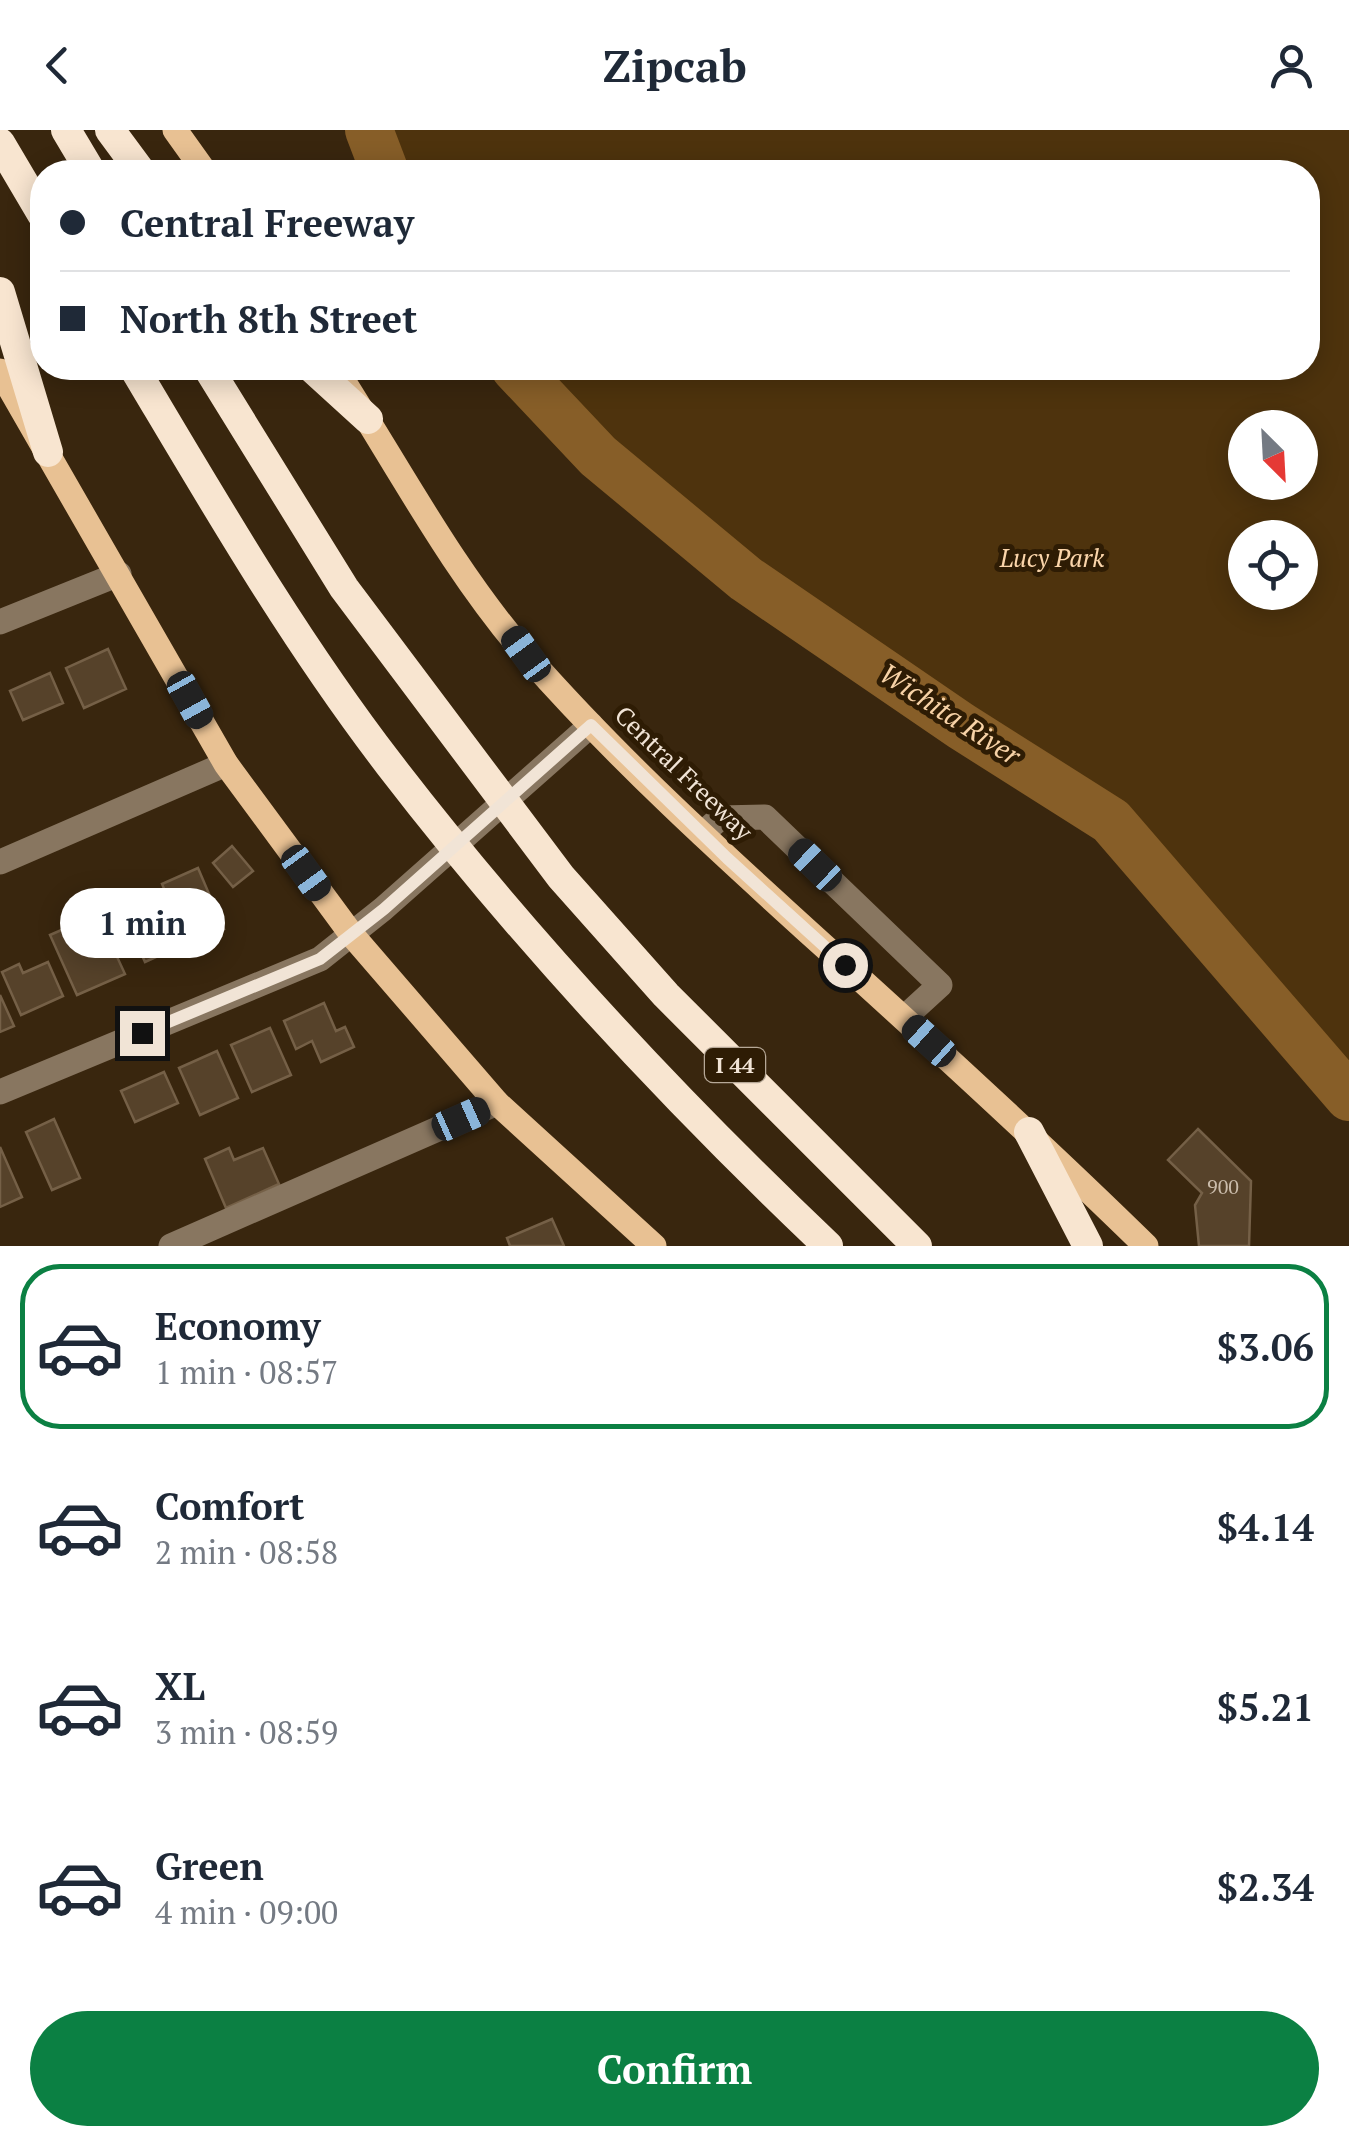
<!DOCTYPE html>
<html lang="en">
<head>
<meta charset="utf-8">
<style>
  body { margin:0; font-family:"PT Serif",serif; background:#f6f6f7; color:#1f2937; height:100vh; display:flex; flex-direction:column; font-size:38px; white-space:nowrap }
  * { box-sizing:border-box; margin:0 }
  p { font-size:32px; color:#747a83 }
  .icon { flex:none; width:55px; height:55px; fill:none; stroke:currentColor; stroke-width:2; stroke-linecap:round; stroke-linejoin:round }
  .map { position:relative; height:1116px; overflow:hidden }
  .drawer { display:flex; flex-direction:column; background:#fff; flex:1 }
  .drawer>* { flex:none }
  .banner { position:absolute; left:30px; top:30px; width:1290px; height:220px; border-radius:40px; box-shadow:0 5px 25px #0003; display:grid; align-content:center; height:220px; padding:0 30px; background:#fff }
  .needle { width:65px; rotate:156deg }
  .controls { position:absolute; left:1228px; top:280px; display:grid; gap:20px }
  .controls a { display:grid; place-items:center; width:90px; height:90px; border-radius:50%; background:#fff; box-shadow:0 5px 25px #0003; font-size:50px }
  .end { position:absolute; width:45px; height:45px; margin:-22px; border:12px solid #f1e4d6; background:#111; box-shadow:0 0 0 5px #111 }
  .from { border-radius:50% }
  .bubble { position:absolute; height:70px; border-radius:35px; background:#fff; box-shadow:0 5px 25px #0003; font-size:32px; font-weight:700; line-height:70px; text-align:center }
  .car { position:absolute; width:30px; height:60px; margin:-30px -15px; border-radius:12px; box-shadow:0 0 8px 2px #0007; background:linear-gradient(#222 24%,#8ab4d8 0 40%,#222 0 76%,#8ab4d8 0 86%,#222 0) }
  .banner b { display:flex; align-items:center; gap:35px; height:95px; font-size:38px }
  .banner b+b { border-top:2px solid #e0e1e3 }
  .banner i { width:25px; height:25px; background:#1f2937 }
  ul { padding:18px 0 0; list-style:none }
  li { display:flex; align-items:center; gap:30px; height:165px; margin:0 20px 15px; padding:0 10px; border:5px solid transparent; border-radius:40px }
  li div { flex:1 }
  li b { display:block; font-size:38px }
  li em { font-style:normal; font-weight:700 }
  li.selected { border-color:#0b8043 }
  li>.icon { width:90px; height:90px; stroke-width:1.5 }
  .cta { display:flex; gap:20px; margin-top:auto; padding:20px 30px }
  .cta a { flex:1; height:115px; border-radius:60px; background:#0b8043; color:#fff; font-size:40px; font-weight:700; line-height:115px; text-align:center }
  header { display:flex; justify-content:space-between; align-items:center; height:130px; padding:0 30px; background:#fff; font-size:45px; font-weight:700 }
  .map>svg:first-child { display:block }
</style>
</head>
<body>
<header><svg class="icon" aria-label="back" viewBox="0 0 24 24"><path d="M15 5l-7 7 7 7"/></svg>Zipcab<svg class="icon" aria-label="person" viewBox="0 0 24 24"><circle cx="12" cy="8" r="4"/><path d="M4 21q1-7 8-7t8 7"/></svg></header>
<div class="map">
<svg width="1349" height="1116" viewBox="0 0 1349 1116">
  <rect width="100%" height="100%" fill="#39260e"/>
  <path fill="#4e330d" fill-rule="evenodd" d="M369,0H1349V967L1111,691L961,596L746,449L598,326L515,238H1308V42H385ZM1245,298H1300V352H1245ZM1245,408H1300V462H1245Z"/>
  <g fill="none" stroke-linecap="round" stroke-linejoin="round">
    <path stroke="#875e28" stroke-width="48" d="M369,0L385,42
      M515,238L598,326L746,449L961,596L1111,691L1349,967"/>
  </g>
  <path fill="#56422a" stroke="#756047" stroke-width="2.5" d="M108,519L126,559L84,578L66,538Z
    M50,543L63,573L23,590L10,561Z
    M232,716L253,741L233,757L213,733Z
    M198,738L224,799L188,815L162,754Z
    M157,783L174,819L145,832L129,796Z
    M89,788L103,820L112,816L125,844L77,865L50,805Z
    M48,832L63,866L21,885L2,842L19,834L23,843Z
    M0,865L14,896L0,902Z
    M324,873L336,901L345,897L354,917L321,932L312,911L296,919L284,891Z
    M270,898L291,945L252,962L231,915Z
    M217,921L238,968L200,985L179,938Z
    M164,942L178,973L135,992L121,961Z
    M54,989L80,1048L52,1060L26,1002Z
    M1198,999L1251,1051L1249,1116H1199L1195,1075L1202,1063L1168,1030Z
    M0,1017L22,1067L0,1077Z
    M229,1018L234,1030L263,1018L279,1054L226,1078L205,1029Z
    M552,1089L564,1116H510L507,1108Z"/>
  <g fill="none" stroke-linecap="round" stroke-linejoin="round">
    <path stroke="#887660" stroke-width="25" d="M0,492L119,444
      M702,704L720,688L765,687L940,855L904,888
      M0,732L226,634
      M0,962L320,829L383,779L591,595
      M171,1116L497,973"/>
    <path stroke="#e8c193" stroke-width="25" d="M175,0L205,42
      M335,238C397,334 452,440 528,527C623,635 730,731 836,827C941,922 1045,1017 1146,1116
      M0,241L226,634L352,805L497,973L654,1116"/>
    <path stroke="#f8e5d0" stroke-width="30" d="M66,0L91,42
      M110,0L141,42
      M0,13L42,84
      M0,162L48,322
      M134,238C214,372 293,509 389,634C522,807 670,966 828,1116
      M208,238L344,458L561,747L666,865L917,1116
      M312,238L368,289
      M1029,1002L1088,1116"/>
  </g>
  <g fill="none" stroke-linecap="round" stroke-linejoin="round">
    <path stroke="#f1e4d6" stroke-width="12" d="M142,903L320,829L384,779L591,595L727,728L845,835"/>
  </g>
  <g text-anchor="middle" stroke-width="10" stroke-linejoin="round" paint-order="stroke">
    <g font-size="20" fill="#cabcab">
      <text x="1223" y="1064">900</text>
    </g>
    <rect fill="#2e1c04" stroke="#b6a897" stroke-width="2.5" x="705" y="918" width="60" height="34" rx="8"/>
    <g font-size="22" font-weight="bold" fill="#f1e4d6">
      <text x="735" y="943">I 44</text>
    </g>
    <g font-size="25" font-style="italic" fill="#fbd5aa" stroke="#2e1c04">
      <text x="1052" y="437">Lucy Park</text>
    </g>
    <g font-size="25" fill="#f1e4d6" stroke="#2e1c04">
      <text transform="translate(684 643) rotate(44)" y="9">Central Freeway</text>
    </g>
    <g font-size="28" font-style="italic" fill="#f7d2a6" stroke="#2e1c04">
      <text transform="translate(950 584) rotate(33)" y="10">Wichita River</text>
    </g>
  </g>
</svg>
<div class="controls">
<a><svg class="needle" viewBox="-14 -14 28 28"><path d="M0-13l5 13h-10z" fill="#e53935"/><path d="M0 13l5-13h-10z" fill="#747a83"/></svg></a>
<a><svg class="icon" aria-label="locate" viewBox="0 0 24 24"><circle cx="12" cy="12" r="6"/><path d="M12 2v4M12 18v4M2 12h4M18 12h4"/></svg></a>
</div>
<i class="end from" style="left:845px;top:835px"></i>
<i class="end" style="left:142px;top:903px"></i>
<div class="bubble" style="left:60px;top:758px;width:165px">1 min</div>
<i class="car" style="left:526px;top:524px;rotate:324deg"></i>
<i class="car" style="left:190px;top:570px;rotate:151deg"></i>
<i class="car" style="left:815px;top:735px;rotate:314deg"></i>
<i class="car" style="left:306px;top:743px;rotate:144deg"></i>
<i class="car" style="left:929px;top:911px;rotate:312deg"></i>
<i class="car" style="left:461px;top:989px;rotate:66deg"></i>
<div class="banner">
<b><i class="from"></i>Central Freeway</b>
<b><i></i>North 8th Street</b>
</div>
</div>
<section class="drawer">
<ul>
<li class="selected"><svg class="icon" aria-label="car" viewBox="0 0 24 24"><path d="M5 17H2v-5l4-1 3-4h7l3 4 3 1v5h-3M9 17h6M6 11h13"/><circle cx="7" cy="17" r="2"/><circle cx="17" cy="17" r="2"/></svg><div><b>Economy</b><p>1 min · 08:57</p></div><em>$3.06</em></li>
<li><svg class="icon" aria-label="car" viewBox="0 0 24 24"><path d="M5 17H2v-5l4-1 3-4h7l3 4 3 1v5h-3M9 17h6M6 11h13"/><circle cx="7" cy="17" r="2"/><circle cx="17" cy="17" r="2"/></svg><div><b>Comfort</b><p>2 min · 08:58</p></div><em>$4.14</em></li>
<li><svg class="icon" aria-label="car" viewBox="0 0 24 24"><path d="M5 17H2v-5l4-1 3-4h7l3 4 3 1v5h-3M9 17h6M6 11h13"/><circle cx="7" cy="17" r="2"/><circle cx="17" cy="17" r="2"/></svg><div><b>XL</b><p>3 min · 08:59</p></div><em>$5.21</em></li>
<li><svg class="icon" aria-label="car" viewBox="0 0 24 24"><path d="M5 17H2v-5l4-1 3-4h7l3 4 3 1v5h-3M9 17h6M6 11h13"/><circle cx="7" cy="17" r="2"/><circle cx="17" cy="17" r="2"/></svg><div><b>Green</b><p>4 min · 09:00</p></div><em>$2.34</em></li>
</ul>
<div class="cta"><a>Confirm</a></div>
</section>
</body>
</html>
